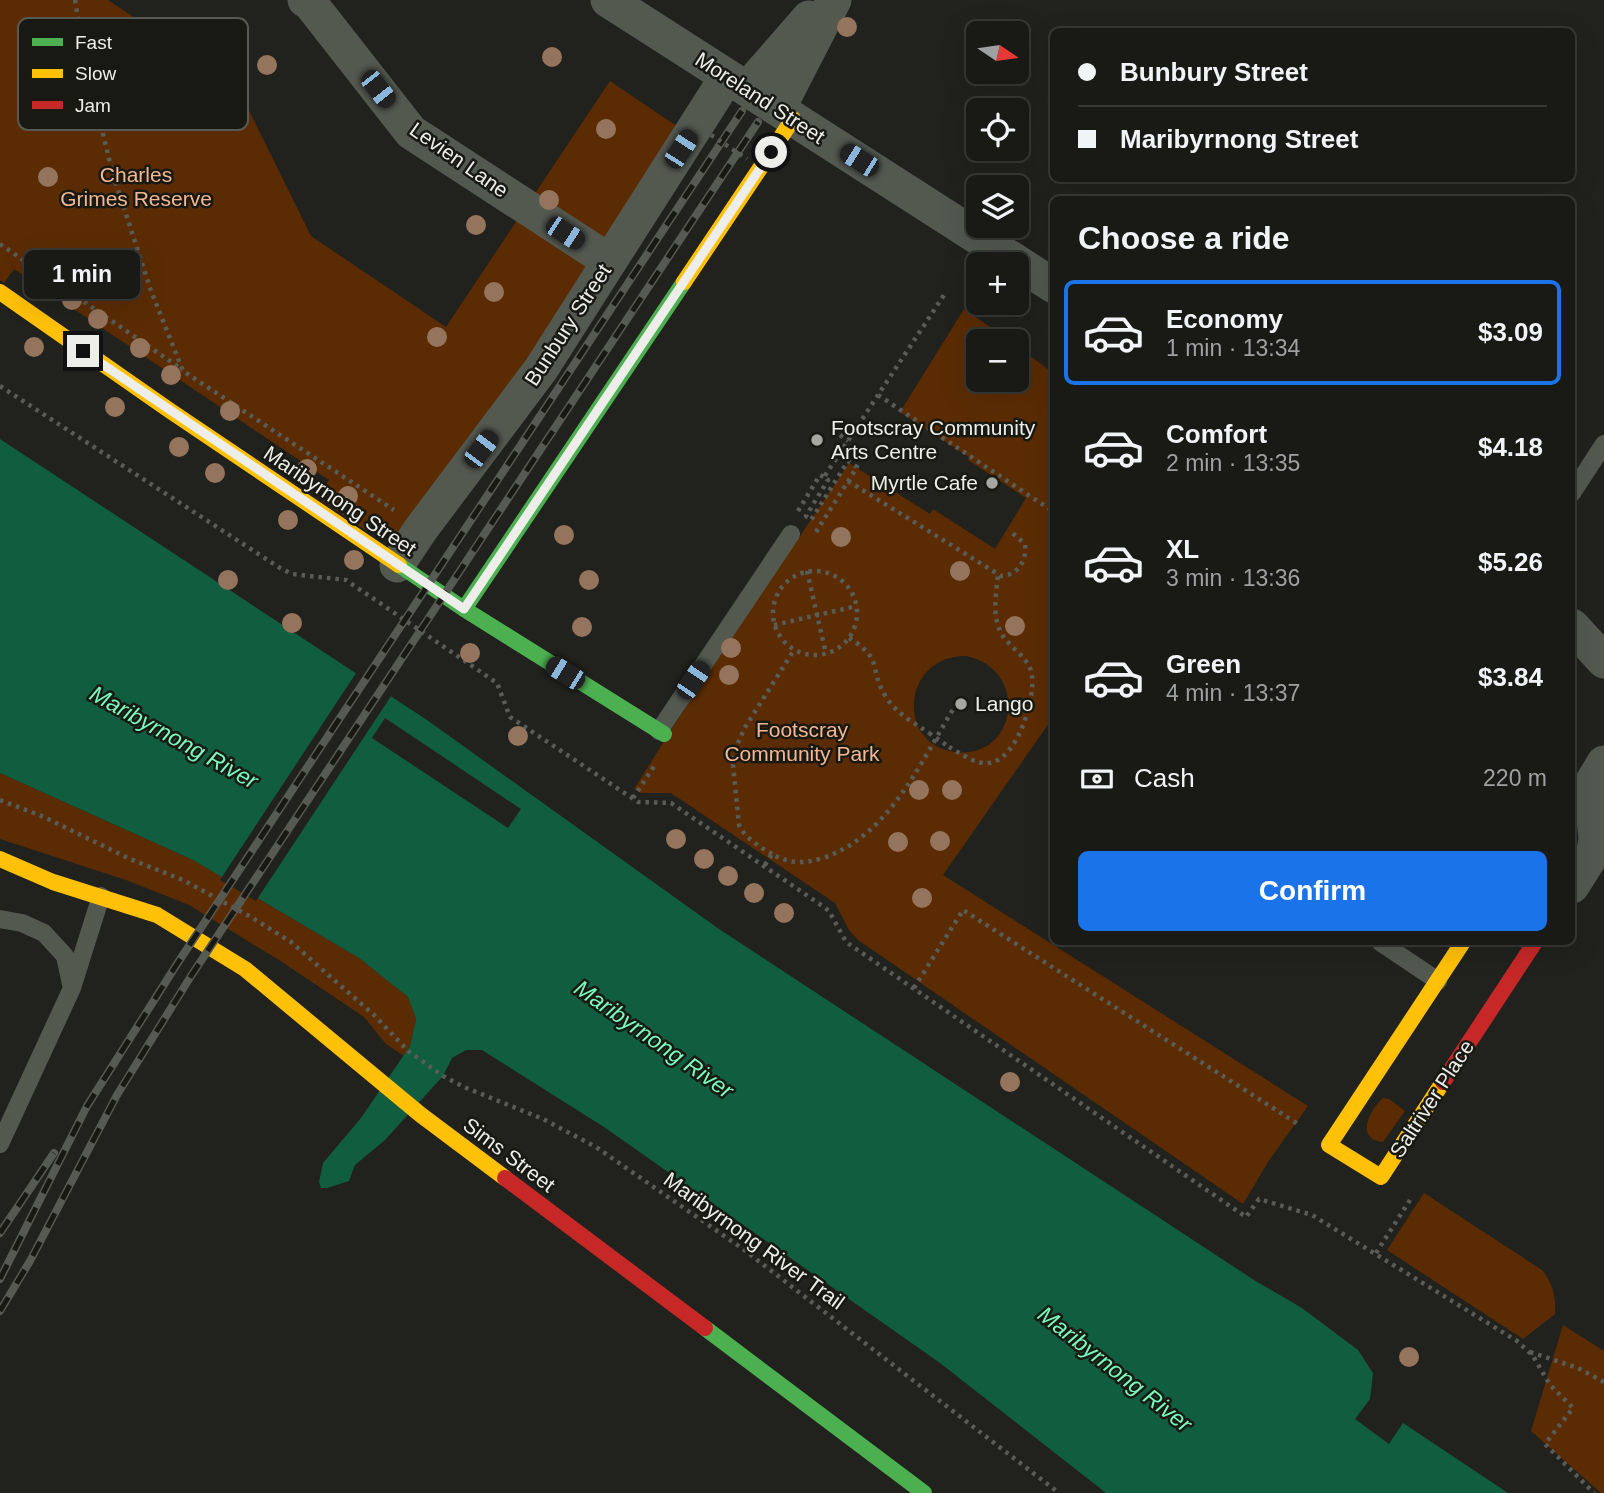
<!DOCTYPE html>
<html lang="en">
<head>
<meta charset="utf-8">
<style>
  body { margin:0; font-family:Arial,sans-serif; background:#262623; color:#f1f3f6; height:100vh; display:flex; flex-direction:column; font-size:26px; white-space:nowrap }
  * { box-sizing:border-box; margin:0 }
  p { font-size:23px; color:#9fa0a1 }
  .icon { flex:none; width:38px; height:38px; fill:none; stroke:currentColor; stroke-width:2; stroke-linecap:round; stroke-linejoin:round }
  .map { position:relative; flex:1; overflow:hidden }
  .details { position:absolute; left:1050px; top:196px; width:525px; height:749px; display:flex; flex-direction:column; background:#191916; border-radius:10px; box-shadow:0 7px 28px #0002,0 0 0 2px #373835 }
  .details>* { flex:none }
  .banner { position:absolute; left:1050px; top:28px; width:525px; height:154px; border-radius:10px; box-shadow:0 7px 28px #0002,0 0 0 2px #373835; display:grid; align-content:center; height:154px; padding:0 28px; background:#191916 }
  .needle { width:46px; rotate:103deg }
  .tools { position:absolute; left:966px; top:21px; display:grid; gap:14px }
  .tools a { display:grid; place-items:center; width:63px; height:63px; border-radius:10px; background:#191916; box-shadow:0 7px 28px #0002,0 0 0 2px #373835; font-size:35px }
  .end { position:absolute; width:32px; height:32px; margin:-16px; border:9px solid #edede9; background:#111; box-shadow:0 0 0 4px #111 }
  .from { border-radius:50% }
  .bubble { position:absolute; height:49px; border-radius:10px; background:#191916; box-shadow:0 7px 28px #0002,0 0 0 2px #373835; font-size:23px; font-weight:800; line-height:49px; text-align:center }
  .car { position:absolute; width:21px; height:42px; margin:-21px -10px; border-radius:9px; box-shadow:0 0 5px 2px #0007; background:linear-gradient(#222 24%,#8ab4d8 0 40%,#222 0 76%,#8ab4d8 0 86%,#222 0) }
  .banner b { display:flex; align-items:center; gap:24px; height:66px; font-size:26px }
  .banner b+b { border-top:2px solid #373835 }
  .banner i { width:18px; height:18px; background:#f1f3f6 }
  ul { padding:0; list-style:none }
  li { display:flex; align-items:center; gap:21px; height:105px; margin:0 14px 10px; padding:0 14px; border:4px solid transparent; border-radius:10px }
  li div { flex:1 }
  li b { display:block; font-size:26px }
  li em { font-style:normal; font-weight:800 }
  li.active { border-color:#1a73e8 }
  li>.icon { width:63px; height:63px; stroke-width:1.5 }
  h2 { padding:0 28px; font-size:32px; line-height:84px }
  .pay { display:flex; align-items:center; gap:18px; height:77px; padding:0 28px; font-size:26px }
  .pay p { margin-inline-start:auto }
  .button { display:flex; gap:14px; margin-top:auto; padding:14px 28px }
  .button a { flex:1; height:80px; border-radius:10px; background:#1a73e8; color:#fff; font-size:28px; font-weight:800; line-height:80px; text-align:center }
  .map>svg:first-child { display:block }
</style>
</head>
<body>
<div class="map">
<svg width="1604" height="1493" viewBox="0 0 1604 1493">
  <rect width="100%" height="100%" fill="#21211d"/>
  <path fill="#5b2c04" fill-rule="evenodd" d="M0,0H108L237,86L311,236L446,327L610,81L681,129L412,535L368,532L318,498L329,480L14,269L4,283L0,280Z
    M964,309L1010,341H978V380H1017V346L1053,373L1054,531L1052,534L1054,586L1051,591L1054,593V716L943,875L1308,1106L1268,1162L1243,1204L858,940L849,930L835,903L671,793H641L634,789L692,697L849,463L930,514L933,509L995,549L1026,498L968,460L969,457L900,412ZM967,656C1031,671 1016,760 955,752C894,744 903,654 967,656Z
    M0,773L193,860L359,958L408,997L416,1019L410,1046L404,1056L386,1044L364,1017L279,960L189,905L126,880L0,839Z
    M1383,1098L1389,1099L1405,1111L1383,1142C1354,1139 1370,1109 1383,1098Z
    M1424,1193L1542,1270C1553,1284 1556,1296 1555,1314L1523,1339L1387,1250Z
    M1563,1325L1604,1351V1493H1601L1531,1431Z"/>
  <path fill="#115d40" d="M0,439L427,720L719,929L1254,1280L1302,1308L1358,1350L1373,1373L1370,1399L1355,1419L1389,1444L1403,1423L1508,1493H1106L940,1363L604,1127L482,1050H466L452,1058L443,1076L385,1140L355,1165L349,1181L327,1188H321L319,1182L323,1163L361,1118L410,1046L416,1019L408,997L359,958L193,860L0,773Z"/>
  <path fill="#21211d" d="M358,670L393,693L256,901L220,880Z
    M385,718L521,809L508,828L372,738Z"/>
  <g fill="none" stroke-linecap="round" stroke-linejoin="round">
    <path stroke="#595c56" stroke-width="4.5" stroke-dasharray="3.5 5" stroke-linecap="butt" d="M75,0L84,56L112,171L150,288L183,371L394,510
      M0,244L183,370
      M0,386L280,568L292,574L346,580L497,683L510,717L638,802L671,803L824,907L829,911L846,942L1246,1217L1259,1199L1312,1215L1517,1341L1533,1356L1550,1385L1573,1408L1545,1444L1594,1493
      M878,395L1054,512
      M840,435L848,441
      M848,481L1001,576C1018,575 1027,561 1025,544L1010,531
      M798,511L820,475L824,477
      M816,532L857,467L848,461L811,520L806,516L828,480L824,477L946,292
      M773 613a42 42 0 1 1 84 0a42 42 0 1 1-84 0Z
      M807,571L826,654
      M774,625L857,606
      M849,638C885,660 868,669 886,697C896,713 914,723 929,733
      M949,747C960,753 976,765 989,763C1017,760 1035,700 1032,676C1030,657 1010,649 1001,633C992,615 996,595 998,575
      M633,798L655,765
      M0,800L44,817L130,859L183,880L251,917L291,942L374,1015L408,1051L443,1076L464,1087L543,1119L596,1147L743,1249L1059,1493
      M772,854C760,847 745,838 739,825L733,765L735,750L744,729L794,650
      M765,865L772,854C790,864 803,864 823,858C891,835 921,760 957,703
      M914,988L963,910L1298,1124
      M1376,1253L1410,1200
      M1530,1352L1578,1368L1604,1382"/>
    <path stroke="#545950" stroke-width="18" d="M1572,493L1604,444
      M659,731L791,534
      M0,919L22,923L44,933L65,956L71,984
      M1380,942L1438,981
      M0,1144L72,988L101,896"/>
    <path stroke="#545950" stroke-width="35" d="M305,0L310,3L411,132L609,261
      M608,0L1054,286
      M747,89L809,18
      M778,109L834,0
      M397,565L421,529L541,369L727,77
      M1572,626L1604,661
      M1572,803L1585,794L1604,763
      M1572,886L1594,851L1596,839L1594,819L1604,796"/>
    <path stroke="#4caf50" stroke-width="16" d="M399,565L464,609L664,734
      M464,609L684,282
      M705,1328L924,1493"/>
    <path stroke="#ffc107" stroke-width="16" d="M684,282L793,119
      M0,292L169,410L399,565
      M0,859L53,882L157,915L245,969L421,1115L505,1178
      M1443,1082L1381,1177L1329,1145L1463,942"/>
    <path stroke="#c62828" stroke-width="16" d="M1443,1082L1535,942
      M505,1178L705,1328"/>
    <defs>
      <path id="rail" d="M0,1233L54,1153
        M0,1279L87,1106L177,964L742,111
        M0,1311L30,1261L117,1095L191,976L758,122"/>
    </defs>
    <use href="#rail" stroke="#575953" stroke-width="8"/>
    <use href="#rail" stroke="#191913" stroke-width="5" stroke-dasharray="16" stroke-linecap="butt"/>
    <path stroke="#595c56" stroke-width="4.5" stroke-dasharray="3.5 5" stroke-linecap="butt" d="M711,135L747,159
      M929,733L949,747"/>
  </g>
  <g fill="#95745d">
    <circle cx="847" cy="27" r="10"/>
    <circle cx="552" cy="57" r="10"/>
    <circle cx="267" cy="65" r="10"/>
    <circle cx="606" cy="129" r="10"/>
    <circle cx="48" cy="177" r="10"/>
    <circle cx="549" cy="200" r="10"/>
    <circle cx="476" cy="225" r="10"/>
    <circle cx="494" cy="292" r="10"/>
    <circle cx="72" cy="300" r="10"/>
    <circle cx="98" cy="319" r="10"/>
    <circle cx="437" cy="337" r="10"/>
    <circle cx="34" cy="347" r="10"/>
    <circle cx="140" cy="348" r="10"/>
    <circle cx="171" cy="375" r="10"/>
    <circle cx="115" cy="407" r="10"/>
    <circle cx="230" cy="411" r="10"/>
    <circle cx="179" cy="447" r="10"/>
    <circle cx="307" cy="469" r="10"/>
    <circle cx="215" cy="473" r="10"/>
    <circle cx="348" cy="496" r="10"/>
    <circle cx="288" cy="520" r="10"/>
    <circle cx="564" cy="535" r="10"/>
    <circle cx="841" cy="537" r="10"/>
    <circle cx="354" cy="560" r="10"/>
    <circle cx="960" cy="571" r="10"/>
    <circle cx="228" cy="580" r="10"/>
    <circle cx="589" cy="580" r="10"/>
    <circle cx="292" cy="623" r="10"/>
    <circle cx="1015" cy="626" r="10"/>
    <circle cx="582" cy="627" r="10"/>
    <circle cx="731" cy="648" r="10"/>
    <circle cx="470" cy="653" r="10"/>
    <circle cx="729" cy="675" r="10"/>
    <circle cx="518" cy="736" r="10"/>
    <circle cx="919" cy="790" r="10"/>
    <circle cx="952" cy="790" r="10"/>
    <circle cx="676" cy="839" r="10"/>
    <circle cx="940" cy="841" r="10"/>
    <circle cx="898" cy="842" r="10"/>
    <circle cx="704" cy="859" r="10"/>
    <circle cx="728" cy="876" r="10"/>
    <circle cx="754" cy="893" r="10"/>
    <circle cx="922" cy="898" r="10"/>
    <circle cx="784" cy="913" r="10"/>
    <circle cx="1010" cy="1082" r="10"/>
    <circle cx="1409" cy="1357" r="10"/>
  </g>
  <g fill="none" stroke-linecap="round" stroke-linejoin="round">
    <path stroke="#edede9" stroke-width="9" d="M83,351L464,609L771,152"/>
  </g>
  <g fill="#a6a6a2" stroke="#191913" stroke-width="2.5">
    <circle cx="817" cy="440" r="7"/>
    <circle cx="992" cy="483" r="7"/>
    <circle cx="961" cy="704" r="7"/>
  </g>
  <g text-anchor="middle" stroke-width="5" stroke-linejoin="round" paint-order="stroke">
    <g font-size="21" fill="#edede9" stroke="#191913">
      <text transform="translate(760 98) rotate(33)" y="7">Moreland Street</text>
      <text transform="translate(459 160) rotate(35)" y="7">Levien Lane</text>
      <text transform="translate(568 325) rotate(-57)" y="7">Bunbury Street</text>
      <text transform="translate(340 501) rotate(34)" y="7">Maribyrnong Street</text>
      <text transform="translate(1432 1099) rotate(-57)" y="7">Saltriver Place</text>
      <text transform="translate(509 1155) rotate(37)" y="7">Sims Street</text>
      <text transform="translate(754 1241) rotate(36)" y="7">Maribyrnong River Trail</text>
    </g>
    <g font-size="21" fill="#f4b791" stroke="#191913">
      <text x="136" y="182">Charles<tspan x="136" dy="24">Grimes Reserve</tspan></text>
      <text x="802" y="737">Footscray<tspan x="802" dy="24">Community Park</tspan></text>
    </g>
    <g font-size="21" fill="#edede9" stroke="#191913" text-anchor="start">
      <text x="831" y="435">Footscray Community<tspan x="831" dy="24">Arts Centre</tspan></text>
      <text x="978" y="490" text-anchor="end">Myrtle Cafe</text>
      <text x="975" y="711">Lango</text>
    </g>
    <g font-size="23" font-style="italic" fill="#77fbbf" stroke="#191913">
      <text transform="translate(174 737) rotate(29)" y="8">Maribyrnong River</text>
      <text transform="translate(654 1039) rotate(35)" y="8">Maribyrnong River</text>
      <text transform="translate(1115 1369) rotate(38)" y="8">Maribyrnong River</text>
    </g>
  </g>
  <rect x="18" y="18" width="230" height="112" rx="10" fill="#191913" stroke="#595953" stroke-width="2"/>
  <rect x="32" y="38" width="31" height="8" fill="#4caf50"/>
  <rect x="32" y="69" width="31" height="9" fill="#ffc107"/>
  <rect x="32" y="101" width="31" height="8" fill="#c62828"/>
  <g font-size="19" fill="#edede9">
    <text x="75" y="49">Fast</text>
    <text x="75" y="80">Slow</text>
    <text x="75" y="112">Jam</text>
  </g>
</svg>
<div class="tools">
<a><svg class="needle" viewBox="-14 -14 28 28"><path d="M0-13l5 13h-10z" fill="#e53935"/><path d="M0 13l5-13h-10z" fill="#9fa0a1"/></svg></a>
<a><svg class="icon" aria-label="locate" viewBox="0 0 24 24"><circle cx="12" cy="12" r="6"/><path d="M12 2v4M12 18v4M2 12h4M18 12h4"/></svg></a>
<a><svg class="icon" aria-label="layers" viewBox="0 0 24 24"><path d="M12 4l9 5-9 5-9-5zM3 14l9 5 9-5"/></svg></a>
<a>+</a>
<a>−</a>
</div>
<i class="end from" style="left:771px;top:152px"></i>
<i class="end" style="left:83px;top:351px"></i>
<div class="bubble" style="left:24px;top:250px;width:116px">1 min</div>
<i class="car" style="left:378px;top:89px;rotate:142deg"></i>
<i class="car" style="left:681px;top:149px;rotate:33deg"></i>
<i class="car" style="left:859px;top:160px;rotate:302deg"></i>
<i class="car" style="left:565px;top:233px;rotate:123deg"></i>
<i class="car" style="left:481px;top:449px;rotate:37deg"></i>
<i class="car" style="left:565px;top:673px;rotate:302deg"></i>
<i class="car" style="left:693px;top:680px;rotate:34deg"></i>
<div class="banner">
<b><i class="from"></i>Bunbury Street</b>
<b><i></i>Maribyrnong Street</b>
</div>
<section class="details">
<h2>Choose a ride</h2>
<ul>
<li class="active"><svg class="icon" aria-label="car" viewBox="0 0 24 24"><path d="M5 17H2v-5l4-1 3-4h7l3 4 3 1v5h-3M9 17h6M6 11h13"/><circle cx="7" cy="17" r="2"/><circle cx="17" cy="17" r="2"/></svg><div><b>Economy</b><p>1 min · 13:34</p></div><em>$3.09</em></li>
<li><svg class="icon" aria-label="car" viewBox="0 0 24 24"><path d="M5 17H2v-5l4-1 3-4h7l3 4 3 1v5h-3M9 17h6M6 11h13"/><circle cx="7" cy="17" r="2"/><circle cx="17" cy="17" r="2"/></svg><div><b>Comfort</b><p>2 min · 13:35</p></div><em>$4.18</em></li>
<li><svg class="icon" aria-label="car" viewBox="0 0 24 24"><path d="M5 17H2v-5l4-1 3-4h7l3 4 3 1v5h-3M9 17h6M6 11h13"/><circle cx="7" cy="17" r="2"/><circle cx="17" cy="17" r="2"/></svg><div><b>XL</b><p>3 min · 13:36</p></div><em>$5.26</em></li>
<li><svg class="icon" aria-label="car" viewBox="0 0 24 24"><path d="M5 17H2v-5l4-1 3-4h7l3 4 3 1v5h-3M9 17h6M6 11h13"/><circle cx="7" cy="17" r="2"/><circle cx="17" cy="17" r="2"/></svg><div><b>Green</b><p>4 min · 13:37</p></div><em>$3.84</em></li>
</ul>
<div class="pay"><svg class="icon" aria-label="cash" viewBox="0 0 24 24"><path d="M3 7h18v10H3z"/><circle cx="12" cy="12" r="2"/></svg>Cash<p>220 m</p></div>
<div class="button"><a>Confirm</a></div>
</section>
</div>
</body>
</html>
